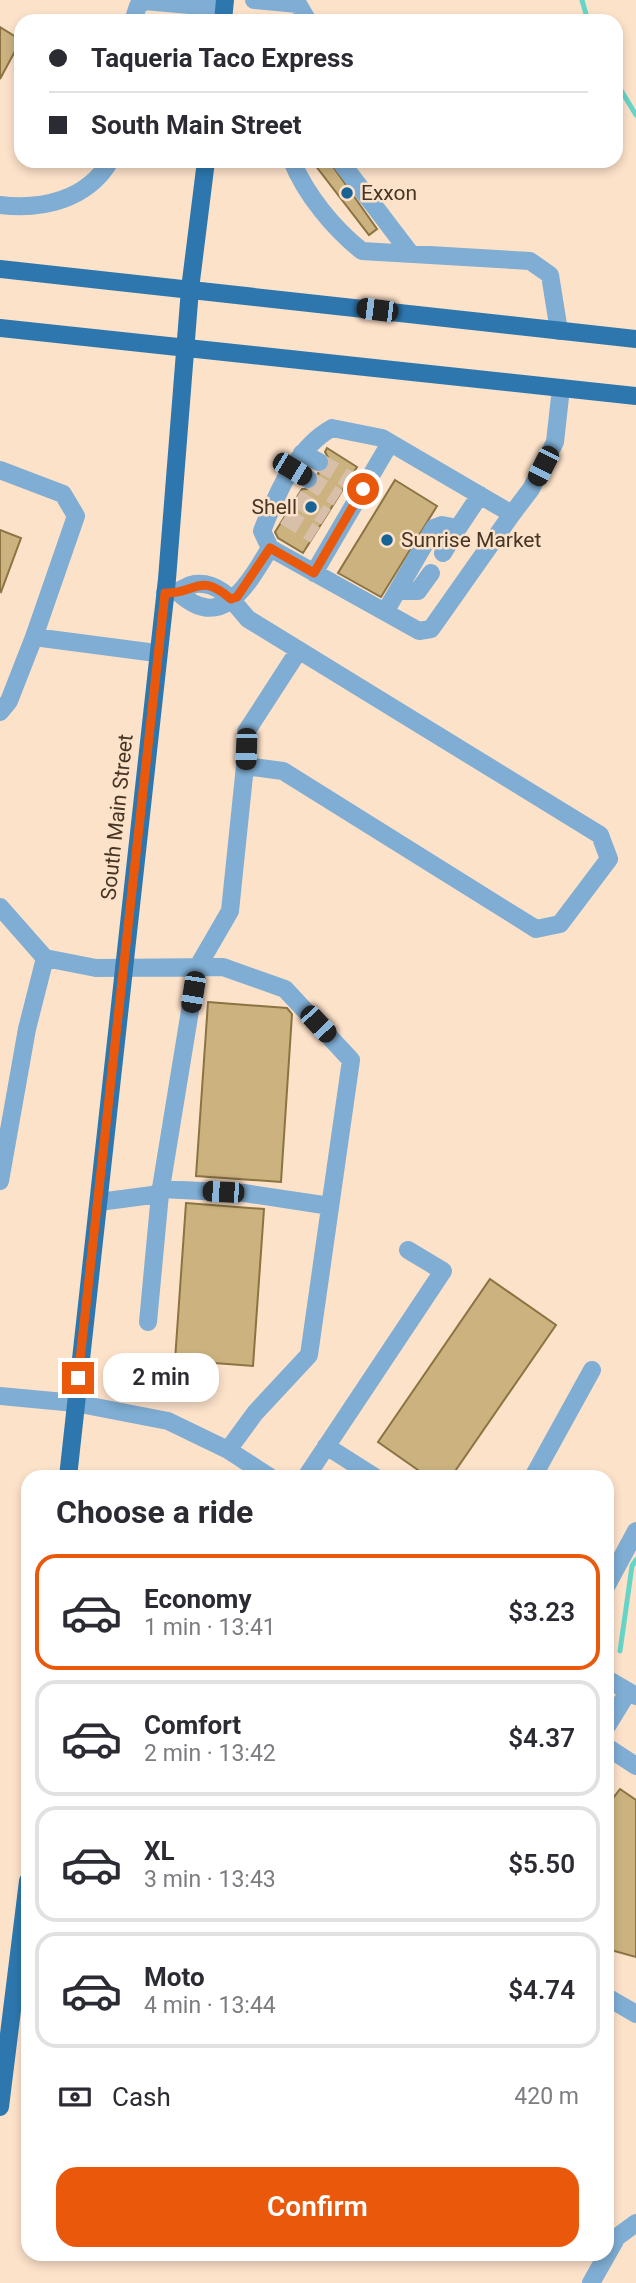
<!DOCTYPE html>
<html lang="en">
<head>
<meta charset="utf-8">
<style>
  body { margin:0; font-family:Roboto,sans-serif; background:#f2f2f3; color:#2b2b33; height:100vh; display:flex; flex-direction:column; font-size:26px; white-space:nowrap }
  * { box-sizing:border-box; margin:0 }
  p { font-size:23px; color:#7c7c81 }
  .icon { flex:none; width:38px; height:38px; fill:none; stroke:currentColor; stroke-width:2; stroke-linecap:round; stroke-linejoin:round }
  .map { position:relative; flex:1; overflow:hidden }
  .sheet { position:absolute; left:21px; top:1470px; width:593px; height:791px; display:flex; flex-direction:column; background:#fff; border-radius:21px; box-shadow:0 4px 10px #0003 }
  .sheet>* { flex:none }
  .top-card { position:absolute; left:14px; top:14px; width:609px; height:154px; border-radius:21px; box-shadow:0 4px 10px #0003; display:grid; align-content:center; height:154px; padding:0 35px; background:#fff }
  .end { position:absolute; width:32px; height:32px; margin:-16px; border:9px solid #ea580c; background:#fff; box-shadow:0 0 0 4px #fff }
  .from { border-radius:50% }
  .bubble { position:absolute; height:49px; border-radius:21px; background:#fff; box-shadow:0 4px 10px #0003; font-size:23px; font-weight:600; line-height:49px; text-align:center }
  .car { position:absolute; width:21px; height:42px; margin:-21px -10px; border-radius:9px; box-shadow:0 0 5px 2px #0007; background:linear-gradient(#222 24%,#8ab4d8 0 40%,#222 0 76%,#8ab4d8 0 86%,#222 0) }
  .top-card b { display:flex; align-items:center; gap:24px; height:66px; font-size:26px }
  .top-card b+b { border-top:2px solid #e1e1e2 }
  .top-card i { width:18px; height:18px; background:#2b2b33 }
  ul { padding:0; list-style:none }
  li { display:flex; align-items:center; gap:21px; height:116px; margin:0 14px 10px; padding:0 21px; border:4px solid #e1e1e2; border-radius:21px }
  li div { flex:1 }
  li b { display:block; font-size:26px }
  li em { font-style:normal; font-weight:600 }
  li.active { border-color:#ea580c }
  li>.icon { width:63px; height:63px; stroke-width:1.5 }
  h2 { padding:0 35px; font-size:32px; line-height:84px }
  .pay { display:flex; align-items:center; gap:18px; height:77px; padding:0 35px; font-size:26px }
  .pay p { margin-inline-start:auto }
  .primary-button { display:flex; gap:14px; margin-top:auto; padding:14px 35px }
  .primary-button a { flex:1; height:80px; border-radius:21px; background:#ea580c; color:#fff; font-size:28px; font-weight:600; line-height:80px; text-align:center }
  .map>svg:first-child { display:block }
</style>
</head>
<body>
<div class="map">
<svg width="636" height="2283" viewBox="0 0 636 2283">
  <rect width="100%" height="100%" fill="#fde2ca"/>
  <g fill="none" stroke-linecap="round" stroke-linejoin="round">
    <path stroke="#66d5c7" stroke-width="5" d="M582,0L588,21
      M616,82L636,115
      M620,1651L632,1566L636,1560"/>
  </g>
  <path fill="#cbb27f" stroke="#8b7342" stroke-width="2" d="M0,27L21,40L0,79Z
    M312,161H329L377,229L369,235Z
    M327,448L357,467L303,553L278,538L275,532L302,489H314L319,480L318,473L329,468L330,461L325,452Z
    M395,480L437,506L381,597L338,573Z
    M0,530L21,538L1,592L0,591Z
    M208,1002L287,1008L292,1014L281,1182L196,1176Z
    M186,1203L264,1209L253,1366L175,1360Z
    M490,1279L556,1325L451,1477H428L378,1442Z
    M620,1789L636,1800V1957L607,1949V1796L613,1798Z"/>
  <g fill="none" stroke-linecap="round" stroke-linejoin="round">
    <path stroke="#d8bfa9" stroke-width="18" stroke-dasharray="18 9" stroke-linecap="butt" d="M319,462L349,480
      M308,479L338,498
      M296,498L326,517
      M285,516L315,535"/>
    <path stroke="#7fadd3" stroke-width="18" d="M254,0L298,4L308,21
      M133,21L138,6L144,1L224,8
      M292,161C306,195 334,229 362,251L530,261L550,275L559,331
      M340,161L410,253
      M0,205C42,210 87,200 110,161
      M302,453L319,462
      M292,469L308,479
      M0,470L63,494L76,516L34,637L156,653
      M512,514L431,629L419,631L270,548L262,531C277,493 296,448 332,428L382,438L512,514L531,489L555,442L561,388
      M443,553L458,528
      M314,573L390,443
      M397,591H418L431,573
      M179,593C223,633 249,582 270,548
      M385,612L434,528L442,525L458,528L480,495
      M0,712L9,701L34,637
      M245,766L246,732L299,650
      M0,907L45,958L96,968L223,967L285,989L351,1060L309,1355L255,1413L228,1450
      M0,1181L27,1029L45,958
      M160,1189L244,1193L330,1206
      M99,1202L160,1194L197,968L230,911L245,766L283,771L536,929L560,924L609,859L600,835L248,619C234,603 220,581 195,584C183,586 182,593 165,593
      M148,1322L160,1194
      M0,1396L75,1403L168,1421L228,1450L270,1477
      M326,1446L375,1477
      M306,1477L443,1271L408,1250
      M533,1477L592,1370
      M607,1585L636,1531
      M607,1679L636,1696
      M607,1726L628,1692
      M607,1747L636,1766
      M607,1997L636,2014
      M591,2283L617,2237L636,2223"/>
    <path stroke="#2d77ae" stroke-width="18" d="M223,21L225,0
      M0,269L636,339
      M0,328L636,396
      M68,1477L167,579L190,289L206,161
      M0,2107L28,1881"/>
  </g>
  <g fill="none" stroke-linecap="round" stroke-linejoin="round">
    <path stroke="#ea580c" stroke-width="9" d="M78,1378L165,593C197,594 198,571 231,599L237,597L270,548L314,573L363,489"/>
  </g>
  <g fill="#176396" stroke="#fde2ca" stroke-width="2.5">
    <circle cx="347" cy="193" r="7"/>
    <circle cx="311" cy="507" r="7"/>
    <circle cx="387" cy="540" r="7"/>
  </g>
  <g text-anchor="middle" stroke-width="5" stroke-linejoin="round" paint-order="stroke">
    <g font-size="21" fill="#463525" stroke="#fde2ca" text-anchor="start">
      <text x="361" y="200">Exxon</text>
      <text x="297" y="514" text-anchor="end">Shell</text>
      <text x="401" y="547">Sunrise Market</text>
    </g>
    <g font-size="21" fill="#463525" stroke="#fde2ca">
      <text transform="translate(117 817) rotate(-84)" y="7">South Main Street</text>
    </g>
  </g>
</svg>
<i class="end from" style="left:363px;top:489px"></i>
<i class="end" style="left:78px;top:1378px"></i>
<div class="bubble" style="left:103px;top:1353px;width:116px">2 min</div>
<i class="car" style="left:377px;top:310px;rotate:277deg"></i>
<i class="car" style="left:543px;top:466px;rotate:207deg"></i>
<i class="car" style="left:292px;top:469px;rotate:121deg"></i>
<i class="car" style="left:246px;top:749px;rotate:182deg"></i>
<i class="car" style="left:193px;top:992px;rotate:189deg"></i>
<i class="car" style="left:318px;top:1024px;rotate:137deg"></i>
<i class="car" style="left:223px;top:1192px;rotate:273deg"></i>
<div class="top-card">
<b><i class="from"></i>Taqueria Taco Express</b>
<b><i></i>South Main Street</b>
</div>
<section class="sheet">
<h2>Choose a ride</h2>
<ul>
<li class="active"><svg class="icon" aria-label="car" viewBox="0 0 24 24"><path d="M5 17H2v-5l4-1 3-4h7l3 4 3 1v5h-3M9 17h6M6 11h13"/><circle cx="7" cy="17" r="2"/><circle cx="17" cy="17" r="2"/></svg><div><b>Economy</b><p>1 min · 13:41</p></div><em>$3.23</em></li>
<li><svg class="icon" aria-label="car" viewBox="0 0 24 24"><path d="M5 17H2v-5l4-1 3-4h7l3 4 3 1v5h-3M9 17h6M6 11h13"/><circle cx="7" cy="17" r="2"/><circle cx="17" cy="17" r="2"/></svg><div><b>Comfort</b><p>2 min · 13:42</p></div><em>$4.37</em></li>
<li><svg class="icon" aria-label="car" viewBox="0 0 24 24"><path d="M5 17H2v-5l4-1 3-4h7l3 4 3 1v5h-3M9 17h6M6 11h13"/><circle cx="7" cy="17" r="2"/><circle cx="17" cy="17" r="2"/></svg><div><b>XL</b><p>3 min · 13:43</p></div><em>$5.50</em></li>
<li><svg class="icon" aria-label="car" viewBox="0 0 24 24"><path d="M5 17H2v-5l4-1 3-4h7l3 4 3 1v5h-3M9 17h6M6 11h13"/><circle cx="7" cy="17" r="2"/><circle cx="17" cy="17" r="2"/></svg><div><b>Moto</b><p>4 min · 13:44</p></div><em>$4.74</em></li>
</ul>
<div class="pay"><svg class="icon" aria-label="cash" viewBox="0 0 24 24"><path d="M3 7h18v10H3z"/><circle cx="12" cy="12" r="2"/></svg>Cash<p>420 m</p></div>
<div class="primary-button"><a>Confirm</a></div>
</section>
</div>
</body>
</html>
